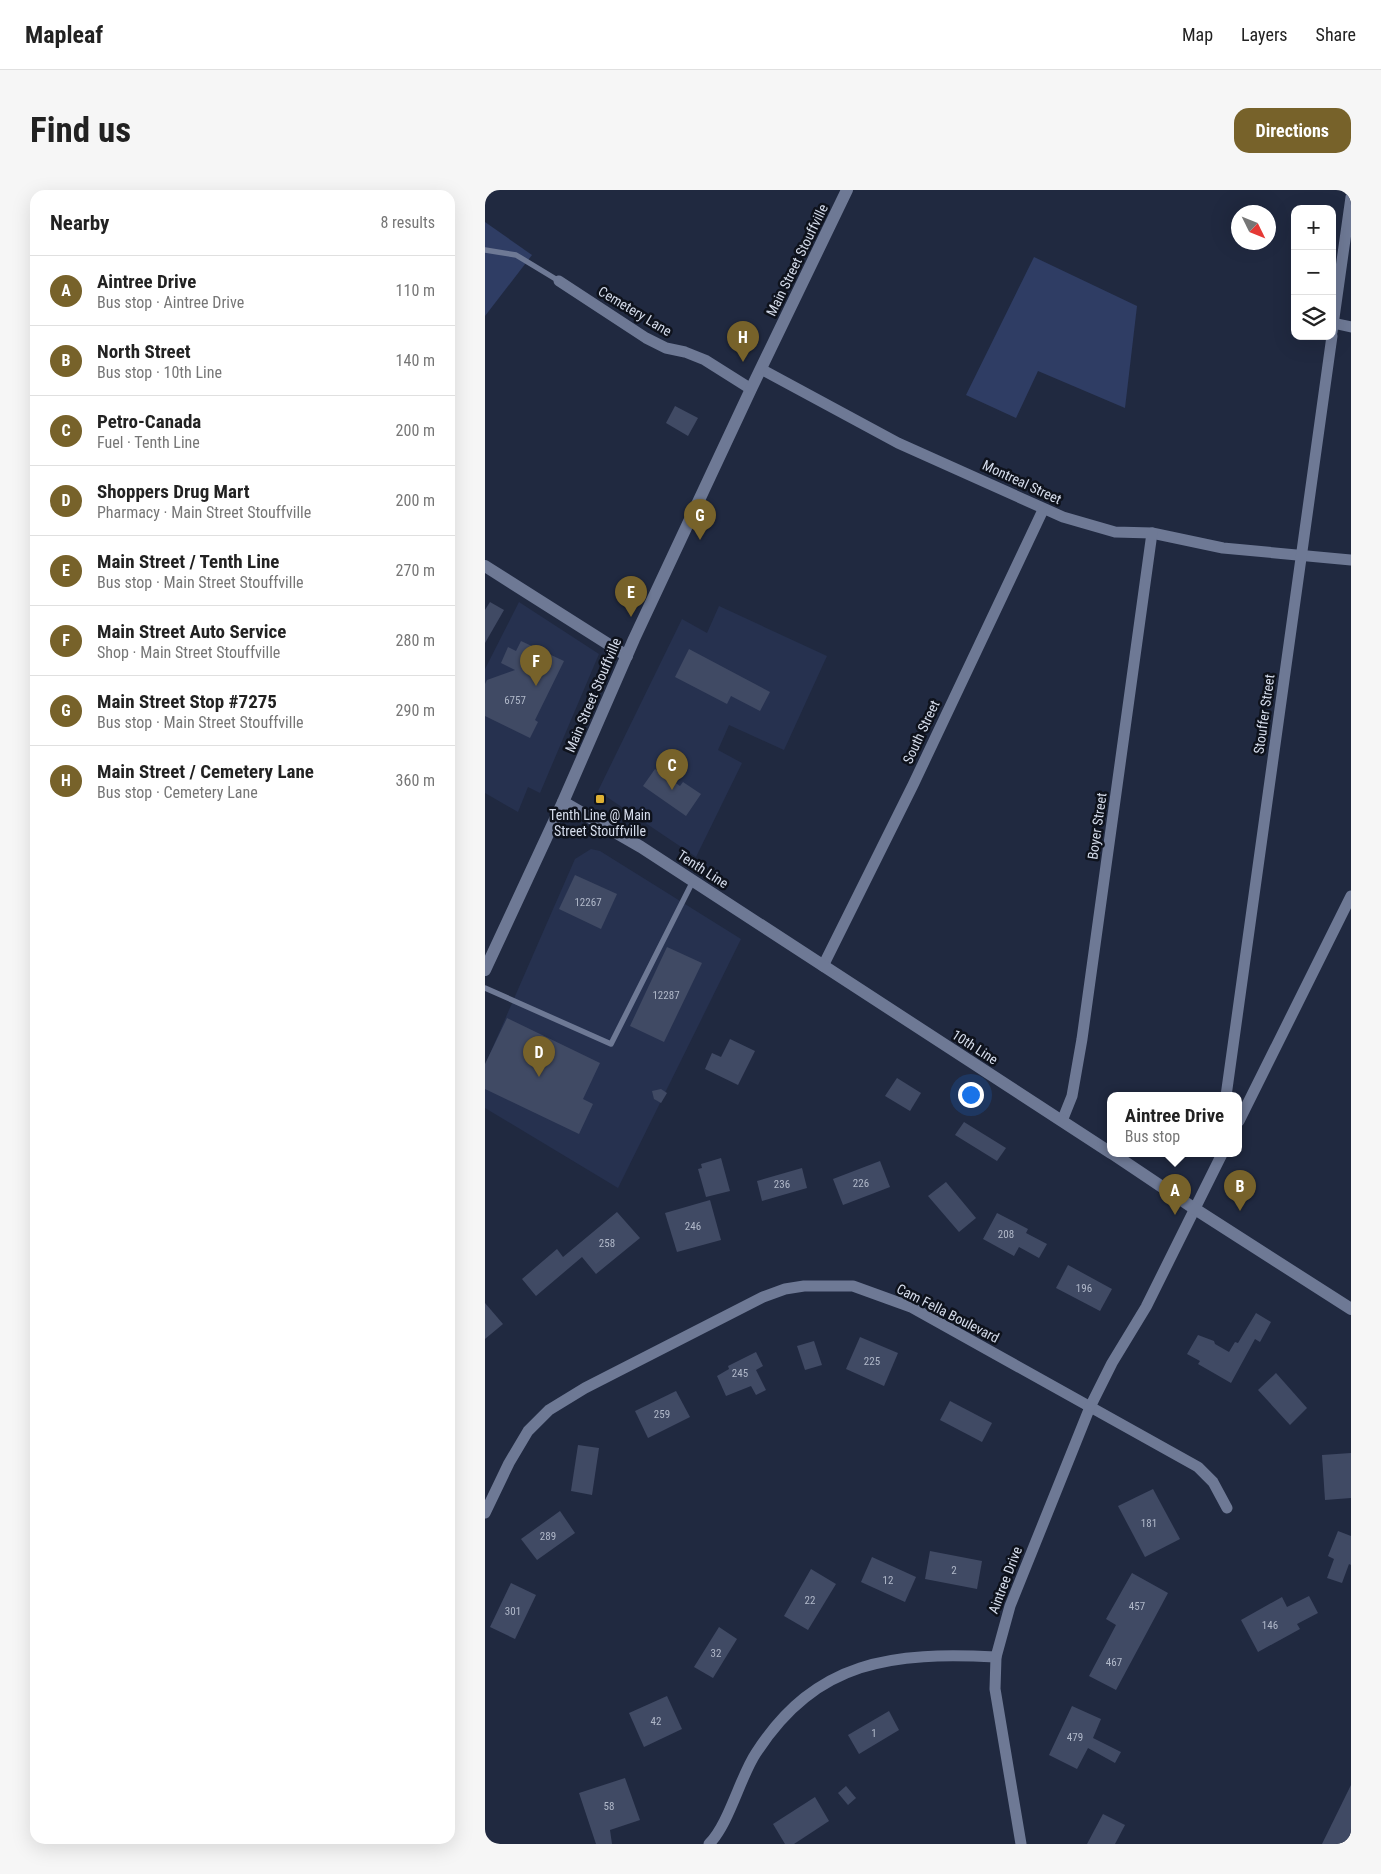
<!DOCTYPE html>
<meta charset="utf-8">
<style>
body{margin:0;font-family:"Roboto Condensed",sans-serif;background:#f6f6f6;color:#222}
.controls{position:absolute;right:15px;top:15px;display:grid;overflow:hidden;border-radius:10px;box-shadow:0 5px 20px #0002}
.controls button{width:45px;height:45px;display:grid;place-items:center;padding:0;border:0;border-bottom:1px solid #e0e0e0;background:#fff;color:#222;font:25px sans-serif}
.compass{position:absolute;left:746px;top:15px;width:45px;height:45px;border-radius:50%;background:#fff;box-shadow:0 5px 20px #0002;rotate:133deg}
.you{position:absolute;left:485px;top:904px;width:18px;height:18px;margin:-12px;border:4px solid #fff;border-radius:50%;background:#1a73e8;box-shadow:0 0 0 8px #1a73e833}
.badge{display:grid;place-items:center;width:32px;height:32px;border-radius:50%;background:#77622a;color:#fff;font-size:16px;font-weight:700}
.pin{position:absolute;translate:-50% -41px;filter:drop-shadow(0 1px 2px #0008)}
.pin::after{content:'';position:absolute;top:26px;width:18px;height:15px;background:inherit;clip-path:polygon(0 0,100% 0,50% 100%)}
.popup{position:absolute;left:622px;top:902px;width:135px;height:65px;box-sizing:border-box;display:grid;place-content:center;border-radius:10px;background:#fff;filter:drop-shadow(0 1px 4px #0005);font-size:16px;white-space:nowrap;color:#767676}
.popup b{font-size:19px;color:#222}
.popup::after{content:'';position:absolute;left:50%;top:100%;margin-left:-10px;border:10px solid transparent;border-top-color:#fff}
.list{margin:0;padding:0;list-style:none}
h2{display:flex;justify-content:space-between;align-items:center;height:65px;margin:0;padding:0 20px;font-size:21px}
h2 small{font-size:16px;font-weight:400;color:#767676}
.list li{display:grid;grid-template-columns:32px 1fr auto;gap:15px;align-items:center;box-sizing:border-box;height:70px;padding:0 20px;border-top:1px solid #e0e0e0}
.list b{display:block;font-size:19px;white-space:nowrap}
.list p{margin:0;font-size:16px;white-space:nowrap;color:#767676}
.list em{font-size:16px;font-style:normal;color:#767676}
.icon{flex:none;width:28px;height:28px;fill:none;stroke:currentColor;stroke-width:2;stroke-linecap:round;stroke-linejoin:round}
.map{position:relative;flex:none;width:866px;height:1654px;overflow:hidden;border-radius:15px}
header{display:flex;align-items:center;gap:30px;box-sizing:border-box;height:70px;padding:0 25px;background:#fff;border-bottom:1px solid #e0e0e0}
header strong{font-size:24px}
nav{display:flex;gap:28px;margin-inline-start:auto;font-size:18px}
.intro{display:flex;align-items:center;justify-content:space-between;box-sizing:border-box;height:120px;padding:0 30px}
h1{margin:0;font-size:35px}
.button{padding:12px 22px;border-radius:15px;background:#77622a;color:#fff;font-size:18px;font-weight:700}
main{display:flex;gap:30px;padding:0 30px}
aside{flex:1;background:#fff;border-radius:15px;box-shadow:0 5px 20px #0002}
.map>svg:first-child{display:block}
.built{fill:#26314f}
.green{fill:#2f3d64}
.building{fill:#404a64}
.lines{fill:none;stroke-linecap:round;stroke-linejoin:round}
.lane{stroke:#6e7995;stroke-width:5.5}
.street{stroke:#6e7995;stroke-width:11}
.secondary{stroke:#6e7995;stroke-width:12}
.poi-dot{fill:#dfb133;stroke:#0e121c;stroke-width:2}
.labels{text-anchor:middle;dominant-baseline:central;stroke-width:5;stroke-linejoin:round;paint-order:stroke}
.number-label{font-size:11px;fill:#b0b8c9}
.street-label{font-size:14px;fill:#d5dceb;stroke:#0e121c}
.poi-label{font-size:14px;fill:#d5dceb;stroke:#0e121c}
</style>
<header>
<strong>Mapleaf</strong>
<nav><a>Map</a><a>Layers</a><a>Share</a></nav>
</header>
<div class="intro"><h1>Find us</h1><a class="button">Directions</a></div>
<main>
<aside>
<h2>Nearby<small>8 results</small></h2>
<ul class="list">
<li><span class="badge">A</span><div><b>Aintree Drive</b><p>Bus stop · Aintree Drive</p></div><em>110 m</em></li>
<li><span class="badge">B</span><div><b>North Street</b><p>Bus stop · 10th Line</p></div><em>140 m</em></li>
<li><span class="badge">C</span><div><b>Petro-Canada</b><p>Fuel · Tenth Line</p></div><em>200 m</em></li>
<li><span class="badge">D</span><div><b>Shoppers Drug Mart</b><p>Pharmacy · Main Street Stouffville</p></div><em>200 m</em></li>
<li><span class="badge">E</span><div><b>Main Street / Tenth Line</b><p>Bus stop · Main Street Stouffville</p></div><em>270 m</em></li>
<li><span class="badge">F</span><div><b>Main Street Auto Service</b><p>Shop · Main Street Stouffville</p></div><em>280 m</em></li>
<li><span class="badge">G</span><div><b>Main Street Stop #7275</b><p>Bus stop · Main Street Stouffville</p></div><em>290 m</em></li>
<li><span class="badge">H</span><div><b>Main Street / Cemetery Lane</b><p>Bus stop · Cemetery Lane</p></div><em>360 m</em></li>
</ul>
</aside>
<div class="map">
<svg width="866" height="1654" viewBox="0 0 866 1654">
<rect width="100%" height="100%" fill="#202940"/>
<!-- built -->
<g class="built">
<polygon points="34,412 114,464 55,603 43,597 33,622 0,603 0,479"/>
<polygon points="234,416 342,466 299,560 244,535 233,560 257,573 211,667 113,601 197,429 222,443"/>
<polygon points="106,659 115,661 256,749 133,998 0,918 0,875 90,669"/>
</g>
<!-- green -->
<g class="green">
<polygon points="0,32 47,65 0,126"/>
<polygon points="549,67 652,116 640,218 553,181 531,228 481,205"/>
</g>
<!-- building -->
<g class="building">
<polygon points="190,216 213,228 203,246 181,233"/>
<polygon points="5,412 19,420 0,453 0,420"/>
<polygon points="36,451 79,471 50,530 53,532 45,548 0,526 0,494 2,490 30,480 16,473 23,457 31,461"/>
<polygon points="204,459 285,502 275,521 246,506 242,514 190,487"/>
<polygon points="170,579 195,596 198,592 216,604 201,626 158,596"/>
<polygon points="90,685 132,704 116,739 74,719"/>
<polygon points="182,757 217,773 179,852 145,836"/>
<polygon points="22,828 115,873 98,909 108,914 94,944 0,899 0,874"/>
<polygon points="245,849 270,861 253,895 220,879 227,863 236,867"/>
<polygon points="412,888 436,903 425,921 400,906"/>
<polygon points="176,899 182,903 176,913 169,909 167,901"/>
<polygon points="479,932 521,958 512,971 470,945"/>
<polygon points="236,968 245,1001 221,1007 213,979 217,978 216,974"/>
<polygon points="395,971 405,997 358,1015 348,989"/>
<polygon points="317,978 322,998 277,1011 272,991"/>
<polygon points="461,992 491,1028 474,1042 443,1006"/>
<polygon points="225,1010 236,1050 192,1062 180,1023"/>
<polygon points="132,1022 155,1048 111,1084 97,1067 51,1106 37,1089 72,1059 78,1067"/>
<polygon points="512,1023 543,1039 541,1043 562,1054 554,1068 534,1057 529,1066 498,1049"/>
<polygon points="583,1075 627,1099 615,1121 571,1098"/>
<polygon points="0,1113 18,1134 0,1149"/>
<polygon points="771,1123 786,1132 775,1152 770,1149 746,1193 713,1174 715,1171 702,1164 713,1145 729,1151 730,1154 744,1162 750,1152 753,1153"/>
<polygon points="375,1147 413,1163 399,1196 361,1179"/>
<polygon points="329,1151 337,1175 320,1180 312,1156"/>
<polygon points="271,1162 278,1176 271,1180 281,1200 271,1205 266,1196 241,1206 232,1186 244,1179 243,1176"/>
<polygon points="791,1183 822,1218 805,1235 773,1200"/>
<polygon points="191,1201 205,1227 163,1248 150,1221"/>
<polygon points="465,1211 507,1233 497,1252 455,1230"/>
<polygon points="93,1255 114,1258 107,1305 86,1301"/>
<polygon points="866,1263 866,1308 840,1310 837,1265"/>
<polygon points="668,1299 695,1349 660,1367 633,1316"/>
<polygon points="75,1321 90,1343 52,1370 36,1349"/>
<polygon points="853,1341 866,1346 866,1375 864,1374 857,1393 842,1388 849,1369 843,1366"/>
<polygon points="445,1361 497,1371 492,1399 440,1389"/>
<polygon points="387,1367 431,1387 420,1412 376,1392"/>
<polygon points="326,1379 351,1394 323,1440 299,1426"/>
<polygon points="647,1383 683,1403 631,1500 604,1486 631,1435 621,1429"/>
<polygon points="26,1393 51,1405 30,1449 5,1437"/>
<polygon points="824,1406 833,1423 812,1434 815,1439 773,1462 756,1430 797,1407 802,1417"/>
<polygon points="234,1437 252,1449 228,1488 209,1477"/>
<polygon points="182,1506 197,1539 159,1557 144,1523"/>
<polygon points="587,1516 616,1529 608,1548 636,1562 630,1573 603,1558 592,1579 564,1565"/>
<polygon points="404,1521 414,1540 374,1564 363,1545"/>
<polygon points="140,1588 155,1630 125,1640 127,1654 111,1654 94,1603"/>
<polygon points="866,1595 866,1654 837,1654"/>
<polygon points="361,1596 371,1608 363,1615 353,1603"/>
<polygon points="330,1607 344,1631 309,1654 300,1654 288,1634"/>
<polygon points="618,1624 640,1635 630,1654 602,1654"/>
</g>
<g class="lines">
<!-- lane -->
<g class="lane">
<polyline points="0,60 31,65 74,91"/>
<polyline points="0,798 126,854 208,691"/>
</g>
<!-- street -->
<g class="street">
<polyline points="74,91 161,148 181,158 200,162 220,170 266,199"/>
<polyline points="848,133 866,137"/>
<polyline points="847,142 866,7"/>
<polyline points="276,179 413,253 578,327 630,342 667,343 738,358 866,370"/>
<polyline points="338,776 428,595 558,320"/>
<polyline points="741,906 847,146"/>
<polyline points="577,931 587,906 597,849 667,343"/>
<polyline points="754,931 866,706"/>
<polyline points="0,1323 24,1273 43,1241 64,1220 100,1198 278,1107 300,1099 319,1096 368,1096 426,1117 713,1277 728,1292 742,1318"/>
<path d="M224 1654C244 1634 255 1587 271 1563 332 1469 408 1462 511 1467"/>
<polyline points="536,1654 510,1499 511,1467 525,1416 605,1217 627,1173 661,1117 737,964"/>
</g>
<!-- secondary -->
<g class="secondary">
<polyline points="0,376 142,466"/>
<polyline points="78,612 156,657 626,963"/>
<polyline points="0,780 78,612 149,449 266,199 362,0"/>
<polyline points="628,964 710,1019 866,1119"/>
</g>
</g>
<!-- markers -->
<rect class="poi-dot" x="110" y="604" width="10" height="10" rx="2.5"/>
<g class="labels">
<!-- number labels -->
<g class="number-label">
<text x="30" y="510">6757</text>
<text x="103" y="712">12267</text>
<text x="181" y="805">12287</text>
<text x="376" y="993">226</text>
<text x="297" y="994">236</text>
<text x="208" y="1036">246</text>
<text x="521" y="1044">208</text>
<text x="122" y="1053">258</text>
<text x="599" y="1098">196</text>
<text x="387" y="1171">225</text>
<text x="255" y="1183">245</text>
<text x="177" y="1224">259</text>
<text x="664" y="1333">181</text>
<text x="63" y="1346">289</text>
<text x="469" y="1380">2</text>
<text x="403" y="1390">12</text>
<text x="325" y="1410">22</text>
<text x="652" y="1416">457</text>
<text x="28" y="1421">301</text>
<text x="785" y="1435">146</text>
<text x="231" y="1463">32</text>
<text x="629" y="1472">467</text>
<text x="171" y="1531">42</text>
<text x="389" y="1543">1</text>
<text x="590" y="1547">479</text>
<text x="124" y="1616">58</text>
</g>
<!-- street labels -->
<g class="street-label">
<text transform="translate(312 70) rotate(-64)">Main Street Stouffville</text>
<text transform="translate(150 121) rotate(31)">Cemetery Lane</text>
<text transform="translate(537 292) rotate(25)">Montreal Street</text>
<text transform="translate(108 505) rotate(-67)">Main Street Stouffville</text>
<text transform="translate(779 524) rotate(-82)">Stouffer Street</text>
<text transform="translate(436 542) rotate(-65)">South Street</text>
<text transform="translate(612 636) rotate(-82)">Boyer Street</text>
<text transform="translate(218 679) rotate(33)">Tenth Line</text>
<text transform="translate(490 857) rotate(33)">10th Line</text>
<text transform="translate(463 1123) rotate(27)">Cam Fella Boulevard</text>
<text transform="translate(520 1390) rotate(-69)">Aintree Drive</text>
</g>
<!-- poi labels -->
<g class="poi-label">
<text x="115" y="625">Tenth Line @ Main<tspan x="115" dy="16">Street Stouffville</tspan></text>
</g>
</g>
</svg>
<div class="controls">
<button>+</button>
<button>−</button>
<button><svg class="icon" aria-label="layers" viewBox="0 0 24 24"><path d="M12 4l9 5-9 5-9-5zM3 14l9 5 9-5"/></svg></button>
</div>
<svg class="compass" viewBox="-18 -18 36 36"><path d="M0-13l5 13h-10z" fill="#e53935"/><path d="M0 13l5-13h-10z" fill="#767676"/></svg>
<div class="you"></div>
<div class="pin badge" style="left:690px;top:1025px">A</div>
<div class="popup"><b>Aintree Drive</b>Bus stop</div>
<div class="pin badge" style="left:755px;top:1021px">B</div>
<div class="pin badge" style="left:187px;top:600px">C</div>
<div class="pin badge" style="left:54px;top:887px">D</div>
<div class="pin badge" style="left:146px;top:427px">E</div>
<div class="pin badge" style="left:51px;top:496px">F</div>
<div class="pin badge" style="left:215px;top:350px">G</div>
<div class="pin badge" style="left:258px;top:172px">H</div>
</div>
</main>
